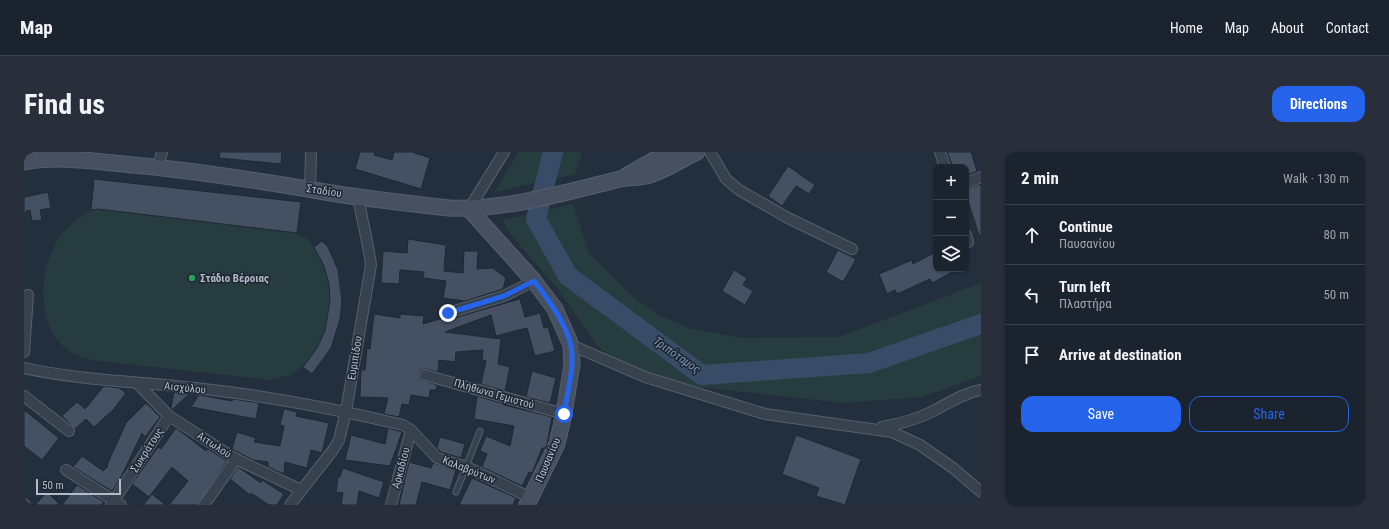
<!DOCTYPE html>
<meta charset="utf-8">
<style>
body{margin:0;font-family:"Roboto Condensed",sans-serif;background:#282f3a;color:#f1f3f6}
.controls{position:absolute;right:12px;top:12px;display:grid;overflow:hidden;border-radius:8px;box-shadow:0 1px 3px #0004}
.controls button{width:36px;height:36px;display:grid;place-items:center;padding:0;border:0;border-bottom:1px solid #39404a;background:#1b232e;color:#f1f3f6;font:20px sans-serif}
.scale{position:absolute;left:12px;bottom:10px;width:85px;box-sizing:border-box;padding-left:4px;border:2px solid #b4bcc9;border-top:0;font-size:11px;line-height:14px;white-space:nowrap;color:#b4bcc9;-webkit-text-stroke:3px #1d2633;paint-order:stroke}
.stop{position:absolute;width:12px;height:12px;margin:-9px;border:3px solid #2563eb;border-radius:50%;background:#fff}
.stop.end{background:#2563eb;border-color:#fff;box-shadow:0 1px 4px #0008}
.list{margin:0;padding:0;list-style:none}
h2{display:flex;justify-content:space-between;align-items:center;height:52px;margin:0;padding:0 16px;font-size:17px}
h2 small{font-size:13px;font-weight:400;color:#a0a4aa}
.list li{display:grid;grid-template-columns:26px 1fr auto;gap:12px;align-items:center;box-sizing:border-box;height:60px;padding:0 16px;border-top:1px solid #39404a}
.list b{display:block;font-size:15px;white-space:nowrap}
.list p{margin:0;font-size:13px;white-space:nowrap;color:#a0a4aa}
.list em{font-size:13px;font-style:normal;color:#a0a4aa}
.actions{display:flex;gap:8px;padding:12px 16px}
.actions a{flex:1;padding:9px 0;border:1px solid #2563eb;border-radius:12px;text-align:center;font-size:14px;color:#2563eb}
.actions .main{background:#2563eb;color:#fff}
.icon{flex:none;width:22px;height:22px;fill:none;stroke:currentColor;stroke-width:2;stroke-linecap:round;stroke-linejoin:round}
.map{position:relative;flex:none;width:957px;height:353px;overflow:hidden;border-radius:12px}
header{display:flex;align-items:center;gap:24px;box-sizing:border-box;height:56px;padding:0 20px;background:#1b232e;border-bottom:1px solid #39404a}
header strong{font-size:19px}
nav{display:flex;gap:22px;margin-inline-start:auto;font-size:14px}
.intro{display:flex;align-items:center;justify-content:space-between;box-sizing:border-box;height:96px;padding:0 24px}
h1{margin:0;font-size:28px}
.button{padding:10px 18px;border-radius:12px;background:#2563eb;color:#fff;font-size:14px;font-weight:700}
main{display:flex;gap:24px;padding:0 24px}
aside{flex:1;background:#1b232e;border-radius:12px;box-shadow:0 1px 3px #0004}
.map>svg:first-child{display:block}
.green{fill:#263c3f}
.lines{fill:none;stroke-linecap:round;stroke-linejoin:round}
.river{stroke:#394c67;stroke-width:20}
.building{fill:#455162;stroke:#1f2835}
.service-casing{stroke:#565f6c;stroke-width:7}
.minor-casing{stroke:#565f6c;stroke-width:12}
.secondary-casing{stroke:#565f6c;stroke-width:17}
.service{stroke:#38414e;stroke-width:5}
.minor{stroke:#38414e;stroke-width:10}
.secondary{stroke:#465061;stroke-width:15}
.route{stroke:#2563eb;stroke-width:5}
.leisure-dot{fill:#2e9e5b;stroke:#1d2633;stroke-width:1.5}
.labels{text-anchor:middle;dominant-baseline:central;stroke-width:3;stroke-linejoin:round;paint-order:stroke}
.street-label{font-size:11px;fill:#b4bcc9;stroke:#1d2633}
.poi-label{font-size:11px;font-weight:bold;fill:#b4bcc9;stroke:#1d2633;text-anchor:start}
.water-label{font-size:12px;font-style:italic;fill:#7c92b1;stroke:#1d2633}
</style>
<header>
<strong>Map</strong>
<nav><a>Home</a><a>Map</a><a>About</a><a>Contact</a></nav>
</header>
<div class="intro"><h1>Find us</h1><a class="button">Directions</a></div>
<main>
<div class="map">
<svg width="957" height="353" viewBox="0 0 957 353">
<rect width="100%" height="100%" fill="#242f3e"/>
<!-- green -->
<g class="green">
<polygon points="495,0 558,0 551,22 470,40"/>
<path d="M70 27 277 50 273 82 283 87 290 95 298 89C332 127 319 187 288 222L278 215 266 223 247 228 75 209C62 207 46 203 37 192 9 160 16 103 45 74 52 68 59 63 67 58Z"/>
<polygon points="549,52 565,101 605,142 635,163 664,176 719,186 815,185 957,131 957,224 898,245 820,251 657,233 616,223 574,195 533,136 487,83 478,68"/>
</g>
<g class="lines">
<!-- river -->
<polyline class="river" points="529,0 512,67 544,124 678,223 845,211 957,172"/>
</g>
<!-- building -->
<g class="building">
<polygon points="196,0 258,0 257,12 195,6"/>
<polygon points="336,0 351,0 350,3 368,8 370,0 388,0 406,6 397,37 331,17"/>
<polygon points="923,0 947,0 953,19 942,24 942,15 929,15"/>
<polygon points="764,14 791,33 785,42 772,34 758,54 744,44"/>
<polygon points="70,27 277,50 273,81 74,57 67,58"/>
<polygon points="957,32 957,83 955,83 942,43 942,37"/>
<polygon points="24,40 27,56 16,58 18,68 8,69 6,58 0,60 0,45"/>
<polygon points="384,87 422,93 420,119 439,121 440,99 454,99 453,117 469,116 482,126 479,137 441,149 419,146 422,129 399,126 400,120 376,118 375,132 357,131 359,99 383,101"/>
<polygon points="298,89 304,95 314,118 318,149 316,167 307,196 288,222 279,215 293,196 301,179 306,148 305,132 300,114 290,95"/>
<polygon points="814,98 832,107 819,130 802,120"/>
<polygon points="912,100 912,117 934,117 908,131 906,127 873,142 871,138 863,142 855,122 888,108 889,112"/>
<polygon points="710,118 723,126 719,133 729,139 721,153 698,139"/>
<polygon points="496,147 501,165 516,161 520,176 524,175 531,199 511,204 503,176 472,184 467,163 421,180 477,187 474,212 486,215 481,239 457,232 462,209 458,208 459,198 432,200 431,210 415,208 414,220 402,217 397,218 395,222 396,227 413,233 412,238 406,238 405,246 387,243 385,253 378,252 375,265 360,262 364,246 336,245 337,218 341,218 343,196 346,197 350,162 376,166 376,162 400,164 399,172 419,166 426,167"/>
<polygon points="508,219 532,226 526,251 502,245"/>
<polygon points="80,234 95,236 102,241 89,258 70,275 62,267 51,277 38,264 53,250 61,257"/>
<polygon points="150,240 165,242 148,258 147,256"/>
<polygon points="175,243 208,249 209,247 235,251 232,267 167,255"/>
<polygon points="453,244 480,252 480,253 528,265 523,292 521,296 518,296 508,321 505,320 498,334 458,315 463,302 456,299 462,284 486,294 490,274 450,267"/>
<polygon points="122,251 136,265 121,285 118,281 96,327 88,339 49,315 58,304 79,319 84,314 83,313 102,271"/>
<polygon points="260,257 273,260 272,264 305,271 298,301 287,298 283,316 261,310 260,322 244,315 244,310 229,308 208,297 213,280 232,286 230,290 256,294 260,274 256,273"/>
<polygon points="0,258 35,286 18,308 0,294"/>
<polygon points="152,276 182,299 184,297 203,309 174,353 145,353 164,329 148,315 125,345 108,332 134,295 137,297"/>
<polygon points="364,276 378,280 366,314 321,308 327,283 361,292"/>
<polygon points="772,283 837,307 821,353 792,344 795,336 758,322"/>
<polygon points="416,285 441,292 437,306 417,300 413,296"/>
<polygon points="385,310 407,316 409,311 432,318 426,338 398,330 392,353 375,353"/>
<polygon points="214,315 237,331 238,328 260,342 253,353 245,353 227,341 226,343 206,327"/>
<polygon points="319,316 360,330 355,346 335,339 333,353 317,353 319,341 312,340 314,325 316,325"/>
<polygon points="448,326 492,346 489,353 435,353"/>
<polygon points="53,333 80,350 77,353 38,353"/>
<polygon points="23,340 36,353 11,353"/>
<polygon points="128,342 142,353 119,353"/>
</g>
<g class="lines">
<!-- service casing -->
<g class="service-casing">
<polyline id="service" points="432,340 456,279"/>
</g>
<!-- minor casing -->
<g class="minor-casing">
<g id="minor">
<polyline points="686,0 702,27 715,38 764,66 828,97"/>
<polyline points="916,0 921,15"/>
<polyline points="134,15 138,0"/>
<polyline points="942,31 957,25"/>
<polyline points="286,37 287,0"/>
<polyline points="445,57 480,0"/>
<polyline points="942,83 944,90"/>
<polyline points="424,161 480,144 510,129"/>
<polyline points="547,193 621,225 741,262 868,280 896,293 929,316 957,340"/>
<polyline points="0,200 4,143"/>
<path d="M0 216C50 227 101 229 151 234 228 241 304 255 379 273L387 278 413 306 443 315 507 346"/>
<polyline points="401,223 540,262"/>
<polyline points="114,232 145,264 212,307 277,338"/>
<polyline points="0,244 45,279"/>
<path d="M858 275C876 272 894 267 911 258 927 250 940 241 957 238"/>
<polyline points="42,318 97,353"/>
<polyline points="0,352 1,353"/>
<polyline points="87,353 145,264"/>
<polyline points="180,353 212,307"/>
<path d="M266 353 309 298 315 288 322 259 347 113C344 90 338 68 334 44"/>
<polyline points="367,353 387,278"/>
</g>
</g>
<!-- secondary casing -->
<g class="secondary-casing">
<g id="secondary">
<path d="M0 10C35 3 74 10 109 13 174 19 237 29 301 40 342 47 384 51 425 56 483 58 540 41 596 27 606 25 617 26 626 23 642 18 658 7 673 0"/>
<polyline points="602,24 644,0"/>
<polyline points="445,57 510,129 531,157 547,193 548,212 540,262 533,292 503,353"/>
</g>
</g>
<!-- service -->
<use href="#service" class="service"/>
<!-- minor -->
<use href="#minor" class="minor"/>
<!-- secondary -->
<use href="#secondary" class="secondary"/>
</g>
<g class="lines">
<!-- route -->
<path class="route" d="M424 161 480 144 510 129C524 147 542 171 547 194 551 215 543 241 540 262"/>
</g>
<!-- markers -->
<circle class="leisure-dot" cx="168" cy="126" r="4"/>
<g class="labels">
<!-- street labels -->
<g class="street-label">
<text transform="translate(300 39) rotate(9)">Σταδίου</text>
<text transform="translate(331 206) rotate(-81)">Ευριπίδου</text>
<text transform="translate(161 236) rotate(6)">Αισχύλου</text>
<text transform="translate(470 242) rotate(16)">Πλήθωνα Γεμιστού</text>
<text transform="translate(190 293) rotate(33)">Αιτωλού</text>
<text transform="translate(123 298) rotate(-57)">Σωκράτους</text>
<text transform="translate(524 308) rotate(-67)">Παυσανίου</text>
<text transform="translate(377 316) rotate(-75)">Αρκαδίου</text>
<text transform="translate(445 318) rotate(22)">Καλαβρύτων</text>
</g>
<!-- poi labels -->
<g class="poi-label">
<text x="176" y="126">Στάδιο Βέροιας</text>
</g>
<!-- water labels -->
<g class="water-label">
<text transform="translate(653 203) rotate(35)">Τριπόταμος</text>
</g>
</g>
</svg>
<div class="controls">
<button>+</button>
<button>−</button>
<button><svg class="icon" aria-label="layers" viewBox="0 0 24 24"><path d="M12 4l9 5-9 5-9-5zM3 14l9 5 9-5"/></svg></button>
</div>
<div class="scale">50 m</div>
<div class="stop" style="left:540px;top:262px"></div>
<div class="stop end" style="left:424px;top:161px"></div>
</div>
<aside>
<h2>2 min<small>Walk · 130 m</small></h2>
<ul class="list">
<li><svg class="icon" aria-label="ahead" viewBox="0 0 24 24"><path d="M12 20V5M6 11l6-6 6 6"/></svg><div><b>Continue</b><p>Παυσανίου</p></div><em>80 m</em></li>
<li><svg class="icon" aria-label="left" viewBox="0 0 24 24"><path d="M17 20v-9H6M10 6l-5 5 5 5"/></svg><div><b>Turn left</b><p>Πλαστήρα</p></div><em>50 m</em></li>
<li><svg class="icon" aria-label="arrive" viewBox="0 0 24 24"><path d="M6 21V4h12l-3 4 3 4H6"/></svg><div><b>Arrive at destination</b></div></li>
</ul>
<div class="actions"><a class="main">Save</a><a>Share</a></div>
</aside>
</main>
